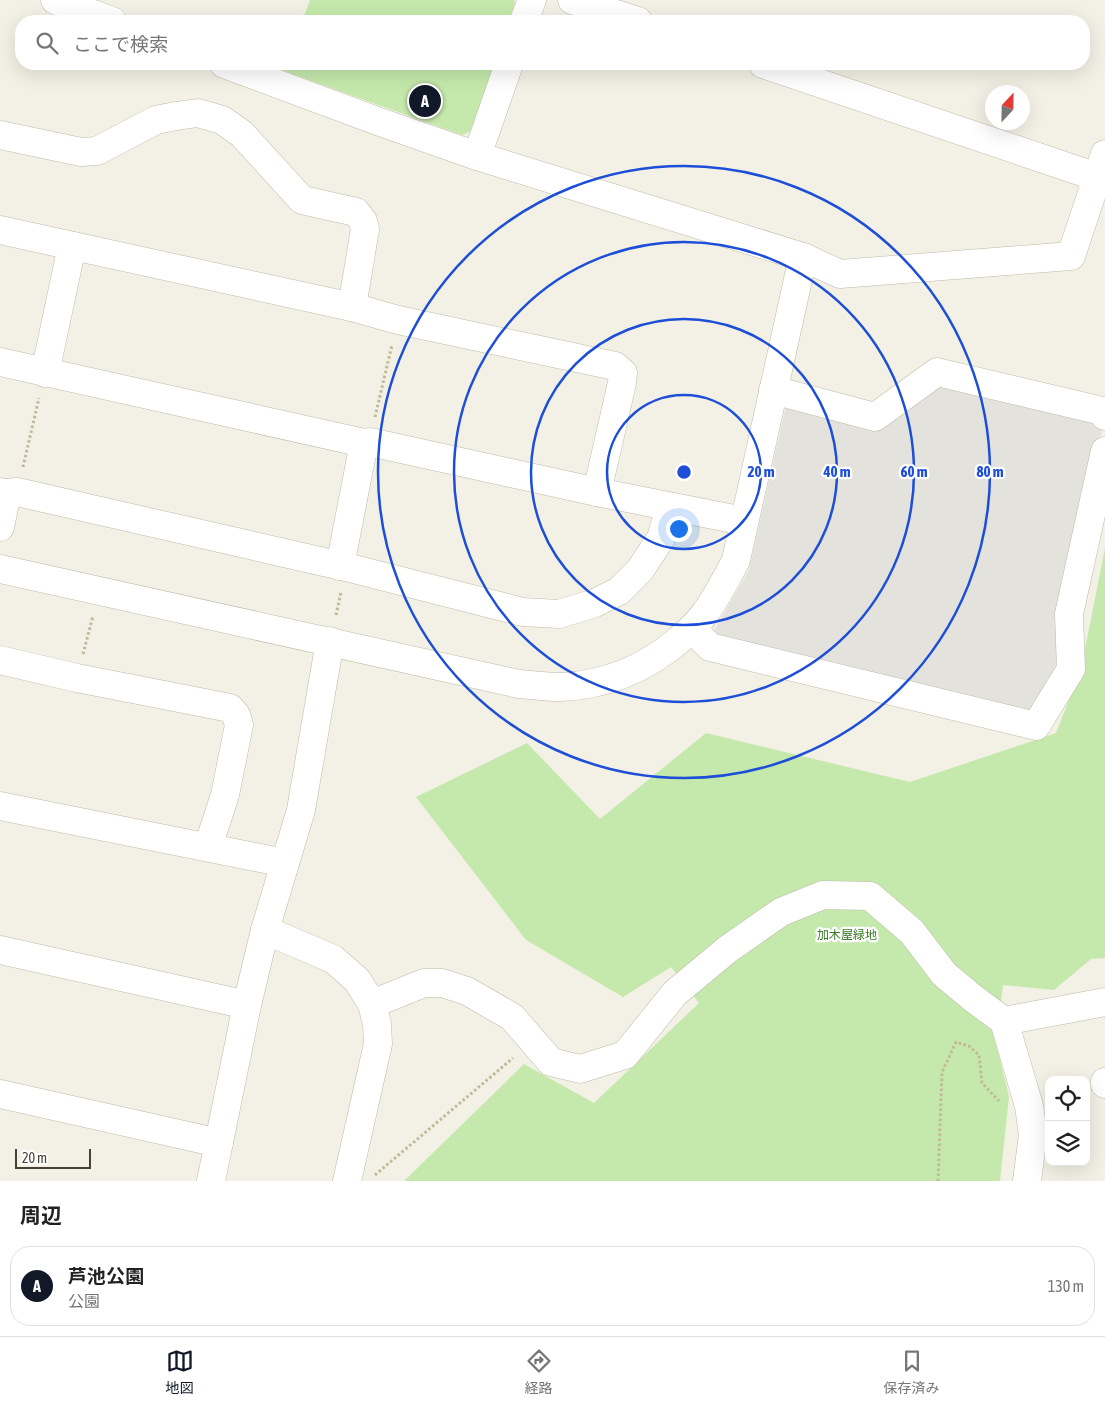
<!DOCTYPE html>
<html lang="ja">
<meta charset="utf-8">
<style>
body{margin:0;font-family:"Asap Condensed","Noto Sans JP",sans-serif;background:#f2f2f2;color:#222}
.controls{position:absolute;right:15px;bottom:15px;display:grid;overflow:hidden;border-radius:10px;box-shadow:0 5px 20px #0002}
.controls button{width:45px;height:45px;display:grid;place-items:center;padding:0;border:0;border-bottom:1px solid #e0e0e0;background:#fff;color:#222;font:25px sans-serif}
.compass{position:absolute;left:985px;top:85px;width:45px;height:45px;border-radius:50%;background:#fff;box-shadow:0 5px 20px #0002;rotate:22deg}
.scale{position:absolute;left:15px;bottom:12px;width:76px;box-sizing:border-box;padding-left:5px;border:2px solid #464134;border-top:0;font-size:14px;line-height:18px;white-space:nowrap;color:#464134;-webkit-text-stroke:4px #fff;paint-order:stroke}
.you{position:absolute;left:678px;top:528px;width:18px;height:18px;margin:-12px;border:4px solid #fff;border-radius:50%;background:#1a73e8;box-shadow:0 0 0 8px #1a73e833}
.badge{display:grid;place-items:center;width:32px;height:32px;border-radius:50%;background:#111827;color:#fff;font-size:16px;font-weight:700}
.pin{position:absolute;translate:-50% -50%;border:2px solid #fff;box-shadow:0 1px 5px #0006}
.list{margin:0;padding:0;list-style:none}
h2{display:flex;justify-content:space-between;align-items:center;height:65px;margin:0;padding:0 20px;font-size:21px}
h2 small{font-size:16px;font-weight:400;color:#767676}
.list li{display:grid;grid-template-columns:32px 1fr auto;gap:15px;align-items:center;box-sizing:border-box;height:80px;margin:0 10px 10px;padding:0 10px;border:1px solid #e0e0e0;border-radius:20px}
.list b{display:block;font-size:19px;white-space:nowrap}
.list p{margin:0;font-size:16px;white-space:nowrap;color:#767676}
.list em{font-size:16px;font-style:normal;color:#767676}
.icon{flex:none;width:28px;height:28px;fill:none;stroke:currentColor;stroke-width:2;stroke-linecap:round;stroke-linejoin:round}
.map{position:relative;flex:none;width:1105px;height:1181px;overflow:hidden}
.search{position:absolute;background:#fff;box-shadow:0 5px 20px #0002;left:15px;right:15px;top:15px;height:55px;display:flex;align-items:center;gap:12px;box-sizing:border-box;padding:0 18px;border-radius:20px;color:#767676;font-size:19px}
.sheet{height:155px;background:#fff}
nav{display:flex;justify-content:space-around;align-items:center;box-sizing:border-box;height:70px;border-top:1px solid #e0e0e0;background:#fff;font-size:14px;color:#767676}
nav a{display:grid;justify-items:center;gap:2px}
nav .on{color:#111827}
.map>svg:first-child{display:block}
.green{fill:#c5e9ac}
.parking{fill:#e4e2dd}
.lines{fill:none;stroke-linecap:round;stroke-linejoin:round}
.minor-casing{stroke:#bfbaa7;stroke-width:29}
.tertiary-casing{stroke:#bfbaa7;stroke-width:29}
.path{stroke:#c1b898;stroke-width:3;stroke-dasharray:2.5 2.5;stroke-linecap:butt}
.minor{stroke:#fff;stroke-width:28}
.tertiary{stroke:#fff;stroke-width:28}
.ring{fill:none;stroke:#1d4ed8;stroke-width:2.5}
.labels{text-anchor:middle;dominant-baseline:central;stroke-width:4.5;stroke-linejoin:round;paint-order:stroke}
.park-label{font-size:12px;fill:#3a7925;stroke:#fff}
.centre{fill:#1d4ed8;stroke:#fff;stroke-width:2.5}
.ring-label{font-size:15px;text-anchor:middle;font-weight:bold;fill:#1d4ed8;stroke:#fff;stroke-width:4.5;stroke-linejoin:round;paint-order:stroke}
</style>
<div class="map">
<svg width="1105" height="1181" viewBox="0 0 1105 1181">
<rect width="100%" height="100%" fill="#f3f1e5"/>
<!-- green -->
<g class="green">
<polygon points="310,0 514,0 515,3 509,21 302,21"/>
<polygon points="287,64 496,64 474,130 462,135 284,71"/>
<polygon points="1105,548 1105,958 1091,959 1054,990 1003,985 996,1043 1009,1097 1000,1181 404,1181 524,1064 594,1103 699,1003 671,967 623,997 526,940 416,797 527,743 600,819 706,733 910,782 1056,733 1081,669"/>
</g>
<!-- parking -->
<polygon class="parking" points="938,381 1103,424 1053,678 1027,715 712,634 749,570 786,406 876,425"/>
<g class="lines">
<!-- minor casing -->
<g class="minor-casing">
<g id="minor">
<polyline points="55,0 112,21"/>
<polyline points="572,0 638,21"/>
<polyline points="524,21 532,0"/>
<polyline points="224,64 380,122 477,156 803,257 840,274 1071,256 1105,154"/>
<polyline points="763,64 1097,177"/>
<polyline points="0,135 81,152 97,151 156,120 176,116 198,113 222,120 242,134 302,200 356,212 363,221 365,229 352,307"/>
<polyline points="477,156 509,64"/>
<polyline points="0,230 352,307 398,320 615,366 623,373 622,383 597,492"/>
<polyline points="0,362 364,443 370,442 597,492 744,521"/>
<polyline points="45,373 72,246"/>
<polyline points="773,390 875,417 937,372 1102,411 1105,416"/>
<polyline points="0,492 7,493 17,492 346,567 523,612 559,614 595,603 619,591 640,570 661,538 670,507"/>
<polyline points="0,527 7,493"/>
<polyline points="340,566 364,443"/>
<polyline points="692,629 710,647 1036,726 1071,669 1069,614 1105,451"/>
<polyline points="0,660 77,678 230,708 236,715 239,725 225,795 208,847"/>
<polyline points="0,806 285,863"/>
<polyline points="265,930 333,959 357,980 372,1004 377,1024 378,1044 347,1181"/>
<polyline points="0,950 247,1005"/>
<polyline points="372,1004 424,983 442,983 467,991 512,1017 551,1062 580,1069 625,1055 675,993 728,949 781,912 823,895 870,896 912,932 944,974 974,999 1004,1021 1105,1002"/>
<polyline points="1004,1021 1029,1106 1033,1135 1027,1181"/>
<polyline points="1105,1082 1105,1084"/>
<polyline points="0,1094 219,1143"/>
<polyline points="211,1181 247,1005 265,930 301,810 330,641"/>
</g>
</g>
<!-- tertiary casing -->
<g class="tertiary-casing">
<path id="tertiary" d="M0 569 519 684C533 685 547 687 561 687 605 685 645 669 679 640 687 633 696 625 703 616 716 599 726 579 736 560L803 257"/>
</g>
<!-- path -->
<g class="path">
<polyline points="375,417 392,345"/>
<polyline points="23,467 39,398"/>
<polyline points="336,615 341,592"/>
<polyline points="83,654 93,616"/>
<polyline points="375,1175 513,1058"/>
<polyline points="938,1181 942,1072 956,1042 969,1046 979,1055 982,1083 999,1101"/>
</g>
<!-- minor -->
<use href="#minor" class="minor"/>
<!-- tertiary -->
<use href="#tertiary" class="tertiary"/>
</g>
<!-- distance rings -->
<g class="ring">
<circle cx="684" cy="472" r="77"/>
<circle cx="684" cy="472" r="153"/>
<circle cx="684" cy="472" r="230"/>
<circle cx="684" cy="472" r="306"/>
</g>
<g class="labels">
<!-- park labels -->
<g class="park-label">
<text x="847" y="935">加木屋緑地</text>
</g>
</g>
<circle cx="684" cy="472" r="8" class="centre"/>
<g class="ring-label">
<text x="761" y="477">20 m</text>
<text x="837" y="477">40 m</text>
<text x="914" y="477">60 m</text>
<text x="990" y="477">80 m</text>
</g>
</svg>
<div class="controls">
<button><svg class="icon" aria-label="locate" viewBox="0 0 24 24"><circle cx="12" cy="12" r="6"/><path d="M12 2v4M12 18v4M2 12h4M18 12h4"/></svg></button>
<button><svg class="icon" aria-label="layers" viewBox="0 0 24 24"><path d="M12 4l9 5-9 5-9-5zM3 14l9 5 9-5"/></svg></button>
</div>
<svg class="compass" viewBox="-18 -18 36 36"><path d="M0-13l5 13h-10z" fill="#e53935"/><path d="M0 13l5-13h-10z" fill="#767676"/></svg>
<div class="scale">20 m</div>
<div class="you"></div>
<div class="pin badge" style="left:425px;top:101px">A</div>
<div class="search"><svg class="icon" aria-label="search" viewBox="0 0 24 24"><circle cx="10" cy="10" r="6"/><path d="M15 15l6 6"/></svg>ここで検索</div>
</div>
<section class="sheet">
<h2>周辺<small></small></h2>
<ul class="list">
<li><span class="badge">A</span><div><b>芦池公園</b><p>公園</p></div><em>130 m</em></li>
</ul>
</section>
<nav>
<a class="on"><svg class="icon" aria-label="map" viewBox="0 0 24 24"><path d="M3 6l6-2 6 2 6-2v14l-6 2-6-2-6 2zM9 4v14M15 6v14"/></svg>地図</a>
<a><svg class="icon" aria-label="directions" viewBox="0 0 24 24"><path d="M12 3l9 9-9 9-9-9zM9 14v-3h6M13 9l2 2-2 2"/></svg>経路</a>
<a><svg class="icon" aria-label="saved" viewBox="0 0 24 24"><path d="M7 4h10v16l-5-4-5 4z"/></svg>保存済み</a>
</nav>
